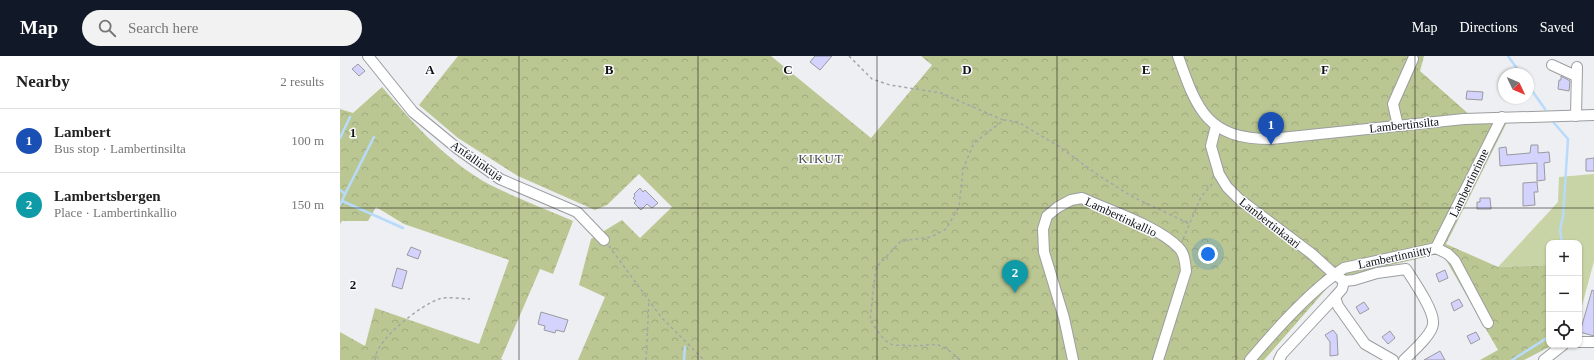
<!DOCTYPE html>
<meta charset="utf-8">
<style>
body{margin:0;font-family:"Times New Roman",serif;background:#f2f2f2;color:#222}
.controls{position:absolute;right:12px;bottom:12px;display:grid;overflow:hidden;border-radius:8px;box-shadow:0 1px 3px #0004}
.controls button{width:36px;height:36px;display:grid;place-items:center;padding:0;border:0;border-bottom:1px solid #e0e0e0;background:#fff;color:#222;font:20px sans-serif}
.compass{position:absolute;left:1158px;top:12px;width:36px;height:36px;border-radius:50%;background:#fff;box-shadow:0 1px 3px #0004;rotate:134deg}
.you{position:absolute;left:868px;top:198px;width:14px;height:14px;margin:-10px;border:3px solid #fff;border-radius:50%;background:#1a73e8;box-shadow:0 0 0 6px #1a73e833}
.badge{display:grid;place-items:center;width:26px;height:26px;border-radius:50%;background:#111827;color:#fff;font-size:13px;font-weight:700}
.pin{position:absolute;translate:-50% -33px;filter:drop-shadow(0 1px 2px #0008)}
.pin::after{content:'';position:absolute;top:21px;width:14px;height:12px;background:inherit;clip-path:polygon(0 0,100% 0,50% 100%)}
.list{margin:0;padding:0;list-style:none}
h2{display:flex;justify-content:space-between;align-items:center;height:52px;margin:0;padding:0 16px;font-size:17px}
h2 small{font-size:13px;font-weight:400;color:#767676}
.list li{display:grid;grid-template-columns:26px 1fr auto;gap:12px;align-items:center;box-sizing:border-box;height:64px;padding:0 16px;border-top:1px solid #e0e0e0}
.list b{display:block;font-size:15px;white-space:nowrap}
.list p{margin:0;font-size:13px;white-space:nowrap;color:#767676}
.list em{font-size:13px;font-style:normal;color:#767676}
.icon{flex:none;width:22px;height:22px;fill:none;stroke:currentColor;stroke-width:2;stroke-linecap:round;stroke-linejoin:round}
.map{position:relative;flex:none;width:1254px;height:304px;overflow:hidden}
header{display:flex;align-items:center;gap:24px;box-sizing:border-box;height:56px;padding:0 20px;background:#111827;color:#fff}
header strong{font-size:19px}
nav{display:flex;gap:22px;margin-inline-start:auto;font-size:14px}
.search{width:280px;height:36px;background:#f2f2f2;display:flex;align-items:center;gap:10px;box-sizing:border-box;padding:0 14px;border-radius:22px;color:#767676;font-size:15px}
main{display:flex}
aside{flex:1;background:#fff}
.map>svg:first-child{display:block}
.grass{fill:#c8d3a6}
.forest{fill:url(#forest-crowns)}
.lines{fill:none;stroke-linecap:round;stroke-linejoin:round}
.stream{stroke:#b8dbfc;stroke-width:2.5}
.building{fill:#d3d3fe;stroke:#9a9a9d}
.minor-casing{stroke:#9b9da0;stroke-width:12}
.path{stroke:#a5a6a9;stroke-width:1.5;stroke-dasharray:3 3;stroke-linecap:butt}
.minor{stroke:#fff;stroke-width:10}
.grid{fill:none;stroke:#101011;stroke-width:1;stroke-opacity:0.55}
.labels{text-anchor:middle;dominant-baseline:central;stroke-width:3;stroke-linejoin:round;paint-order:stroke}
.street-label{font-size:12px;fill:#101011;stroke:#fbfcff}
.neighbourhood-label{font-size:13px;letter-spacing:1px;fill:#494b4d;stroke:#fbfcff}
.grid-label{font-size:13px;text-anchor:middle;font-weight:bold;fill:#101011;stroke:#fbfcff;stroke-width:3;stroke-linejoin:round;paint-order:stroke}
</style>
<header>
<strong>Map</strong>
<div class="search"><svg class="icon" aria-label="search" viewBox="0 0 24 24"><circle cx="10" cy="10" r="6"/><path d="M15 15l6 6"/></svg>Search here</div>
<nav><a>Map</a><a>Directions</a><a>Saved</a></nav>
</header>
<main>
<aside>
<h2>Nearby<small>2 results</small></h2>
<ul class="list">
<li><span class="badge" style="background:#1a4fb4">1</span><div><b>Lambert</b><p>Bus stop · Lambertinsilta</p></div><em>100 m</em></li>
<li><span class="badge" style="background:#0f9aa8">2</span><div><b>Lambertsbergen</b><p>Place · Lambertinkallio</p></div><em>150 m</em></li>
</ul>
</aside>
<div class="map">
<svg width="1254" height="304" viewBox="0 0 1254 304">
<defs>
<pattern id="forest-crowns" width="20" height="18" patternUnits="userSpaceOnUse"><rect width="20" height="18" fill="#bac792"/><path d="M2 6a3 3 0 1 1 6 0M12 15a3 3 0 1 1 6 0" fill="none" stroke="#9faa7d"/></pattern>
</defs>
<rect width="100%" height="100%" fill="#edeff2"/>
<!-- grass -->
<polygon class="grass" points="1254,118 1254,205 1239,261 1239,187 1209,187 1209,209 1158,211 1218,146 1219,121"/>
<!-- forest -->
<g class="forest">
<polygon points="118,0 431,0 531,82 592,9 581,0 1084,0 1080,15 1131,60 1168,64 1106,188 1158,211 1209,209 1209,289 1213,289 1184,304 1140,304 1158,294 1102,197 996,222 924,304 238,304 265,241 239,229 251,183 282,164 300,182 332,151 299,118 267,149 255,154 178,120 118,82 79,49"/>
<path d="M42 31C72 66 103 101 143 125 170 140 204 152 233 165L213 218 200 213 161 303 163 304H0V276L25 290 35 252 139 288 169 204 64 168 36 151 28 165H2L0 168V53L13 57Z"/>
</g>
<g class="lines">
<!-- stream -->
<g class="stream">
<polyline points="1168,0 1181,18"/>
<polyline points="1188,29 1205,53"/>
<polyline points="1214,67 1228,83 1223,161 1220,173 1222,187"/>
<polyline points="0,82 10,61"/>
<polyline points="0,134 5,138 0,149"/>
<polyline points="5,138 34,81"/>
<polyline points="2,145 63,172"/>
<polyline points="344,304 345,291"/>
<polyline points="1172,304 1207,282 1209,272"/>
</g>
</g>
<!-- building -->
<g class="building">
<polygon points="475,0 492,0 480,14 470,6"/>
<polygon points="18,8 25,15 19,20 12,13"/>
<polygon points="1221,20 1230,25 1229,35 1218,33 1219,24 1221,24"/>
<polygon points="1127,35 1143,36 1142,44 1126,43"/>
<polygon points="1191,89 1198,89 1198,97 1209,96 1210,106 1204,107 1205,124 1197,125 1197,107 1160,110 1159,92 1166,91 1167,99 1190,97"/>
<polygon points="1254,102 1254,115 1246,115 1246,103"/>
<polygon points="1197,126 1198,136 1194,136 1195,149 1183,150 1183,127"/>
<polygon points="300,132 303,136 305,134 318,147 312,152 307,148 301,154 294,147 296,145 293,142 295,140 294,138"/>
<polygon points="1140,142 1150,142 1151,153 1137,153 1137,146 1140,146"/>
<polygon points="71,191 81,195 78,203 67,199"/>
<polygon points="57,212 67,215 62,233 52,230"/>
<polygon points="1105,214 1108,222 1099,226 1096,218"/>
<polygon points="1252,234 1254,235 1254,280 1240,276"/>
<polygon points="1119,243 1123,250 1114,255 1111,247"/>
<polygon points="1024,246 1029,253 1020,258 1016,251"/>
<polygon points="201,256 228,264 224,276 216,274 215,277 204,274 205,270 198,268"/>
<polygon points="993,274 997,279 998,299 990,300 990,286 985,279"/>
<polygon points="1050,275 1055,282 1048,288 1042,281"/>
<polygon points="1136,276 1140,283 1131,288 1127,280"/>
<polygon points="1100,295 1105,304 1084,304"/>
</g>
<g class="lines">
<!-- minor casing -->
<g class="minor-casing">
<g id="minor">
<polyline points="28,0 73,56 118,93 160,123 237,156 264,184"/>
<path d="M838 0C857 54 867 83 931 83L1124 63 1254 59"/>
<polyline points="1212,9 1236,20"/>
<polyline points="1236,60 1237,11"/>
<polyline points="876,70 871,90 879,118 887,131 899,143 972,198 994,218"/>
<polyline points="1058,70 1053,48 1073,3"/>
<polyline points="1096,192 1162,61"/>
<path d="M997 217V220L1004 225 1014 224 1037 217 1066 213C1073 224 1095 255 1093 268 1092 279 1072 296 1064 304"/>
<polyline points="1004,225 1002,233 995,241 998,250 1025,288 1053,304"/>
<polyline points="1239,286 1254,286"/>
<path d="M733 304 724 262 704 196 703 173 707 160 718 151 731 144 742 142C770 155 818 170 839 192 845 198 845 207 846 215L818 304"/>
<path d="M910 304C936 273 970 235 1004 212L1096 192 1108 198 1115 205 1148 267"/>
<polyline points="939,304 942,298 995,241"/>
<polyline points="1204,304 1223,289"/>
</g>
</g>
<!-- path -->
<g class="path">
<polyline points="509,0 532,23 550,29 601,37 663,64"/>
<polyline points="843,183 861,141 873,127"/>
<polyline points="269,190 321,261 364,304"/>
<path d="M35 304C35 284 81 249 99 243 107 240 121 243 130 243"/>
<polyline points="306,304 309,244"/>
<path d="M620 304C594 279 594 293 563 289 559 289 554 290 551 288 542 284 535 271 530 264L536 212 561 185 591 181 606 173 619 151 623 113 634 87 664 64 678 66 720 91 755 117 791 140 850 168"/>
</g>
<!-- minor -->
<use href="#minor" class="minor"/>
</g>
<!-- grid -->
<path class="grid" d="M179 0V304M358 0V304M537 0V304M717 0V304M896 0V304M1075 0V304M0 152H1254"/>
<g class="labels">
<!-- street labels -->
<g class="street-label">
<text transform="translate(1064 69) rotate(-6)">Lambertinsilta</text>
<text transform="translate(137 105) rotate(35)">Anfallinkuja</text>
<text transform="translate(1129 127) rotate(-64)">Lambertinrinne</text>
<text transform="translate(781 161) rotate(25)">Lambertinkallio</text>
<text transform="translate(930 167) rotate(38)">Lambertinkaari</text>
<text transform="translate(1055 201) rotate(-12)">Lambertinniitty</text>
</g>
<!-- neighbourhood labels -->
<g class="neighbourhood-label">
<text x="481" y="102">KIKUT</text>
</g>
</g>
<g class="grid-label">
<text x="90" y="18">A</text>
<text x="269" y="18">B</text>
<text x="448" y="18">C</text>
<text x="627" y="18">D</text>
<text x="806" y="18">E</text>
<text x="985" y="18">F</text>
<text x="13" y="81">1</text>
<text x="13" y="233">2</text>
</g>
</svg>
<div class="controls">
<button>+</button>
<button>−</button>
<button><svg class="icon" aria-label="locate" viewBox="0 0 24 24"><circle cx="12" cy="12" r="6"/><path d="M12 2v4M12 18v4M2 12h4M18 12h4"/></svg></button>
</div>
<svg class="compass" viewBox="-18 -18 36 36"><path d="M0-13l5 13h-10z" fill="#e53935"/><path d="M0 13l5-13h-10z" fill="#767676"/></svg>
<div class="you"></div>
<div class="pin badge" style="left:931px;top:89px;background:#1a4fb4">1</div>
<div class="pin badge" style="left:675px;top:237px;background:#0f9aa8">2</div>
</div>
</main>
